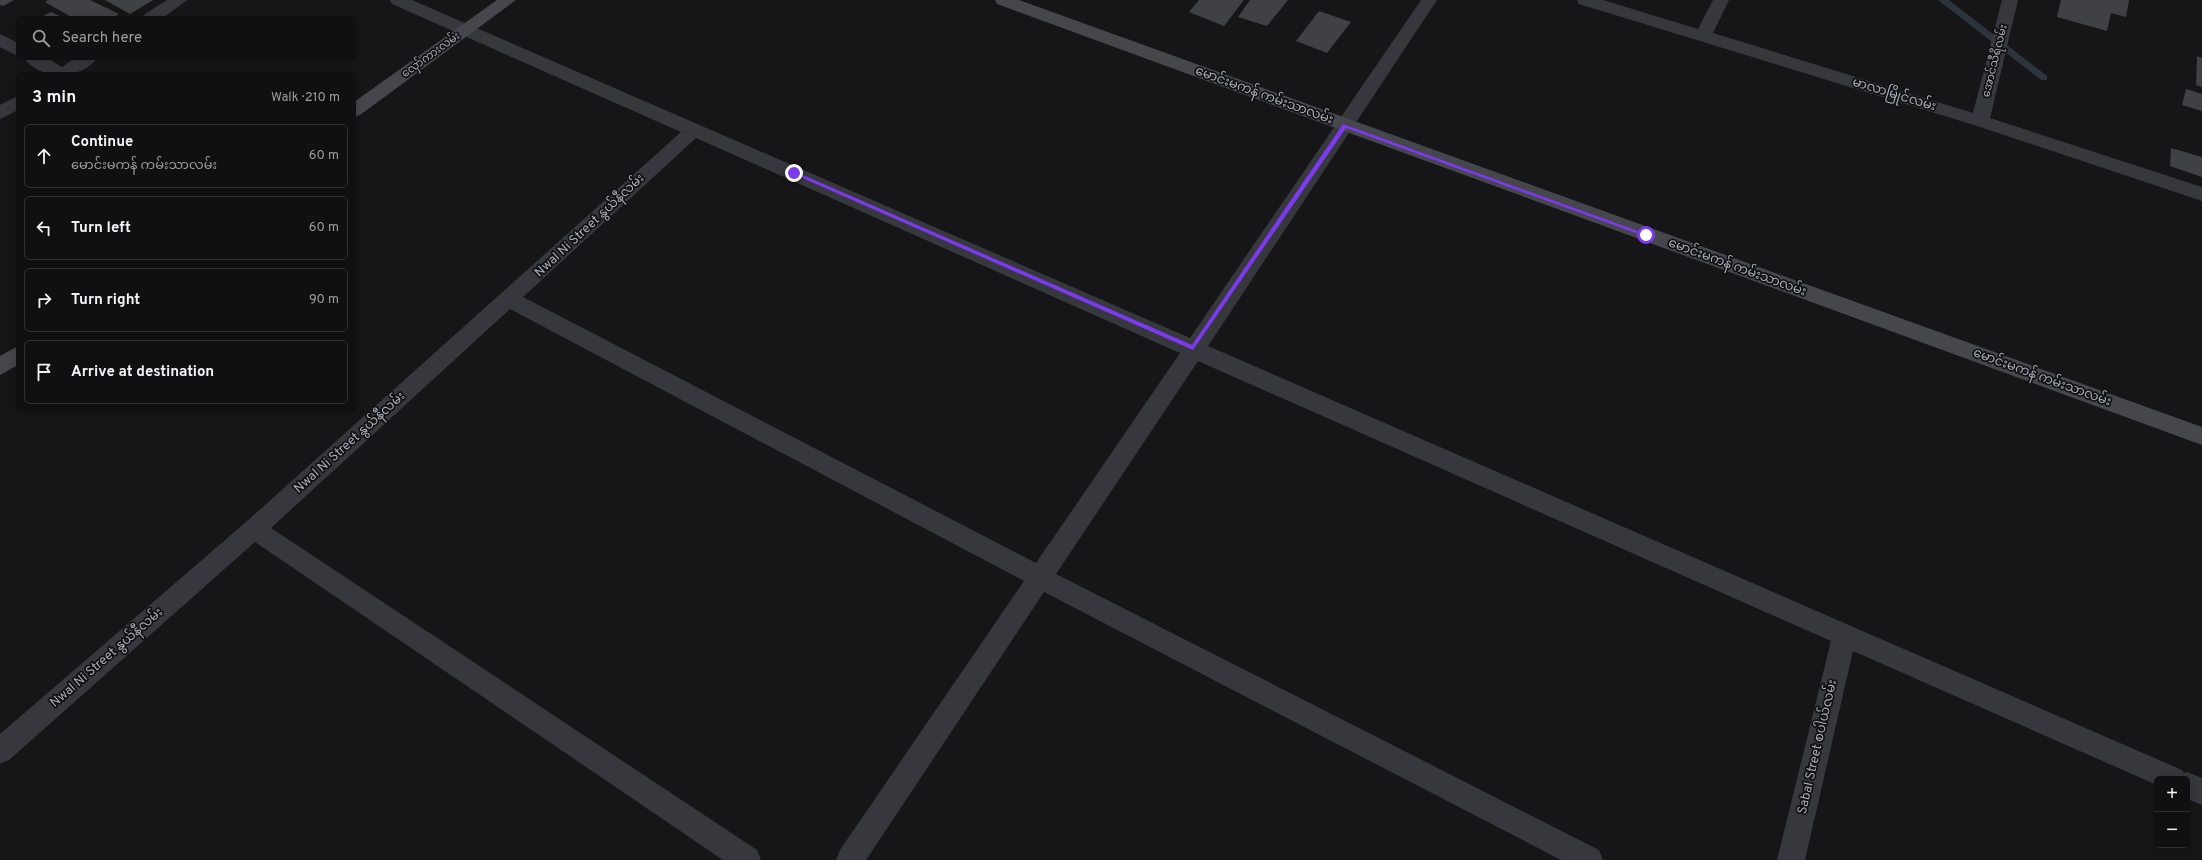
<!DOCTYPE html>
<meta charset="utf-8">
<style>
body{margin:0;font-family:Overpass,"Noto Sans Myanmar",sans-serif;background:#1e1e20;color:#f1f3f6}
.controls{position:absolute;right:12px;bottom:12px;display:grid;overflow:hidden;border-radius:6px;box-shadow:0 2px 10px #0003}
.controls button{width:36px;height:36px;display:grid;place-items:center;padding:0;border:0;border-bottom:1px solid #303032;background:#101012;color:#f1f3f6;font:20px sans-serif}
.stop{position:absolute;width:12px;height:12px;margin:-9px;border:3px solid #7c3aed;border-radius:50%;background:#fff}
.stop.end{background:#7c3aed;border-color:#fff;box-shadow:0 1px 4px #0008}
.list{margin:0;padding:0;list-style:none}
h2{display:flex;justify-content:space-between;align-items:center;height:52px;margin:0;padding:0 16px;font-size:17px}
h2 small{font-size:13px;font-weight:400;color:#9c9d9f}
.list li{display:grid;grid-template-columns:26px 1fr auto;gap:12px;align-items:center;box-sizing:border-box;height:64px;margin:0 8px 8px;padding:0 8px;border:1px solid #303032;border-radius:6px}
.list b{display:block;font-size:15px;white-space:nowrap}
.list p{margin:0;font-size:13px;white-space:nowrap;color:#9c9d9f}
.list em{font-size:13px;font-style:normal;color:#9c9d9f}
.icon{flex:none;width:22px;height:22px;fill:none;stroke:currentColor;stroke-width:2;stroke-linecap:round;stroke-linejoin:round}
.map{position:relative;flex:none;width:2202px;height:860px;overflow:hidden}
.search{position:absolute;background:#101012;box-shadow:0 2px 10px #0003;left:16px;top:16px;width:340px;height:44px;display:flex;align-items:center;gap:10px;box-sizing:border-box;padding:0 14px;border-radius:6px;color:#9c9d9f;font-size:15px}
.panel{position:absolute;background:#101012;box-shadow:0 2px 10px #0003;left:16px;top:72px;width:340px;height:340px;border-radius:6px}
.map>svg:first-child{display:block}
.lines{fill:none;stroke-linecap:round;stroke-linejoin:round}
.stream{fill:#2c353c;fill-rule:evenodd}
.building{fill:#404145}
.minor{fill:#37383d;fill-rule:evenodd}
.secondary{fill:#45474d;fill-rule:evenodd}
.route{fill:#7c3aed}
.labels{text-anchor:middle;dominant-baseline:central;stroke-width:3.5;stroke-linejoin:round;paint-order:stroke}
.far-street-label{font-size:11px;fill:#a8adb8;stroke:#111113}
.street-label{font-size:13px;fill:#a8adb8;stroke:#111113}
</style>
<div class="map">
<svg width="2202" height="860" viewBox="0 0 2202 860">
<rect width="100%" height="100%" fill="#161618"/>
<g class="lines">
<!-- stream -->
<polygon class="stream" points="1938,0 1949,0 2047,76 2047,80 2041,80"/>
</g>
<!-- building -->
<g class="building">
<polygon points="0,0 14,0 3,6 0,5"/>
<polygon points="48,0 90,0 119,14 113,18 73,18 45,2"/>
<polygon points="105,0 153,0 130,14"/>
<polygon points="1199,0 1244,0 1224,26 1189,12"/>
<polygon points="1250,0 1288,0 1267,26 1238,17"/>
<polygon points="2061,0 2129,0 2126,17 2111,13 2107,31 2057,17"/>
<polygon points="1319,11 1351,22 1327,53 1296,41"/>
<polygon points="51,12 64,18 39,18"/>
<polygon points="2197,56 2202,58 2202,87 2196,85"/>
<polygon points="2186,89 2202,94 2202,111 2182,105"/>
<polygon points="2171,148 2202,157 2202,177 2170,166"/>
</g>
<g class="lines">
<!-- minor -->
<g class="minor">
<polygon points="167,0 187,0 163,18 143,18 145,14"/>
<path d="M390 0H412L1190 338 1421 0H1437L1208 346 2182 770 2184 773 2187 772 2202 778V805L2187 799V779H2157V785L1853 651 1805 860H1777L1831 641 1198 361 1056 574 1599 850 1603 860H1561L1044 592 866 860H836L840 850 1024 581 510 309 271 528 757 850 761 860H723L255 542 9 760 0 764V734L246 522 681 132 392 4ZM696 138 1180 353 1036 563 523 297Z"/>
<polygon points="1577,0 1603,0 1698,29 1713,0 1729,0 1713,33 1973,113 2002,0 2018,0 1990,118 2202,187 2202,201 1974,125 1579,4"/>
<polygon points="0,34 18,43 18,56 0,47"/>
<path d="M24 58H47L62 67 75 58H97C83 80 38 80 24 58Z"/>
<polygon points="18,96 18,110 0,119 0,105"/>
</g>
<!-- secondary -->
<g class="secondary">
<polygon points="497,0 516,0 360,115 354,117 354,102"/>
<polygon points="995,0 1019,0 2202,427 2202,445 997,4"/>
<polygon points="18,346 18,365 0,375 0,356"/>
</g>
</g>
<!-- route -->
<polygon class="route" points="1343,124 1649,235 1644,236 1346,128 1193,350 791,173 796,172 1192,345"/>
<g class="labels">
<!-- far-street labels -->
<g class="far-street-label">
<text transform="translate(431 55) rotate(-36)">လှော်ကားလမ်း</text>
<text transform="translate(1995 61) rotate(-76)">အောင်သီရိလမ်း</text>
</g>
<!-- street labels -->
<g class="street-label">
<text transform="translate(1894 95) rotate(17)">မာလာမြိုင်လမ်း</text>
<text transform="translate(1264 96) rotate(20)">မောင်းမကန် ကမ်းသာလမ်း</text>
<text transform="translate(590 226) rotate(-43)">Nwal Ni Street နွယ်နီလမ်း</text>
<text transform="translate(1737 268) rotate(20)">မောင်းမကန် ကမ်းသာလမ်း</text>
<text transform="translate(2042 378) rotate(20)">မောင်းမကန် ကမ်းသာလမ်း</text>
<text transform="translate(350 443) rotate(-42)">Nwal Ni Street နွယ်နီလမ်း</text>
<text transform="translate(107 658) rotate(-41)">Nwal Ni Street နွယ်နီလမ်း</text>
<text transform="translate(1818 747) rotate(-77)">Sabal Street စပါယ်လမ်း</text>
</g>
</g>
</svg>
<div class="controls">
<button>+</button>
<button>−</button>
</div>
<div class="stop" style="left:1646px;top:235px"></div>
<div class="stop end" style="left:794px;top:173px"></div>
<div class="search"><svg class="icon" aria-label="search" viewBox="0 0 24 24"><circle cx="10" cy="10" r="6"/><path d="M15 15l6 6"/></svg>Search here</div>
<section class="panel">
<h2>3 min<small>Walk · 210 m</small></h2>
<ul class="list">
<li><svg class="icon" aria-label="ahead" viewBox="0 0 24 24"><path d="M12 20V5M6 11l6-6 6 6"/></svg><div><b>Continue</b><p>မောင်းမကန် ကမ်းသာလမ်း</p></div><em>60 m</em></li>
<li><svg class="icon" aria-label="left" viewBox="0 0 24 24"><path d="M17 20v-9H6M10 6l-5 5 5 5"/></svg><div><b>Turn left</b></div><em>60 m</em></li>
<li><svg class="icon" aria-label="right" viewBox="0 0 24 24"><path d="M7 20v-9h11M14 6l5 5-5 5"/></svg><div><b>Turn right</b></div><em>90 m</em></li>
<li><svg class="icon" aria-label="arrive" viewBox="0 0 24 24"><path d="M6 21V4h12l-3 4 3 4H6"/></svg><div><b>Arrive at destination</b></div></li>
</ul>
</section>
</div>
